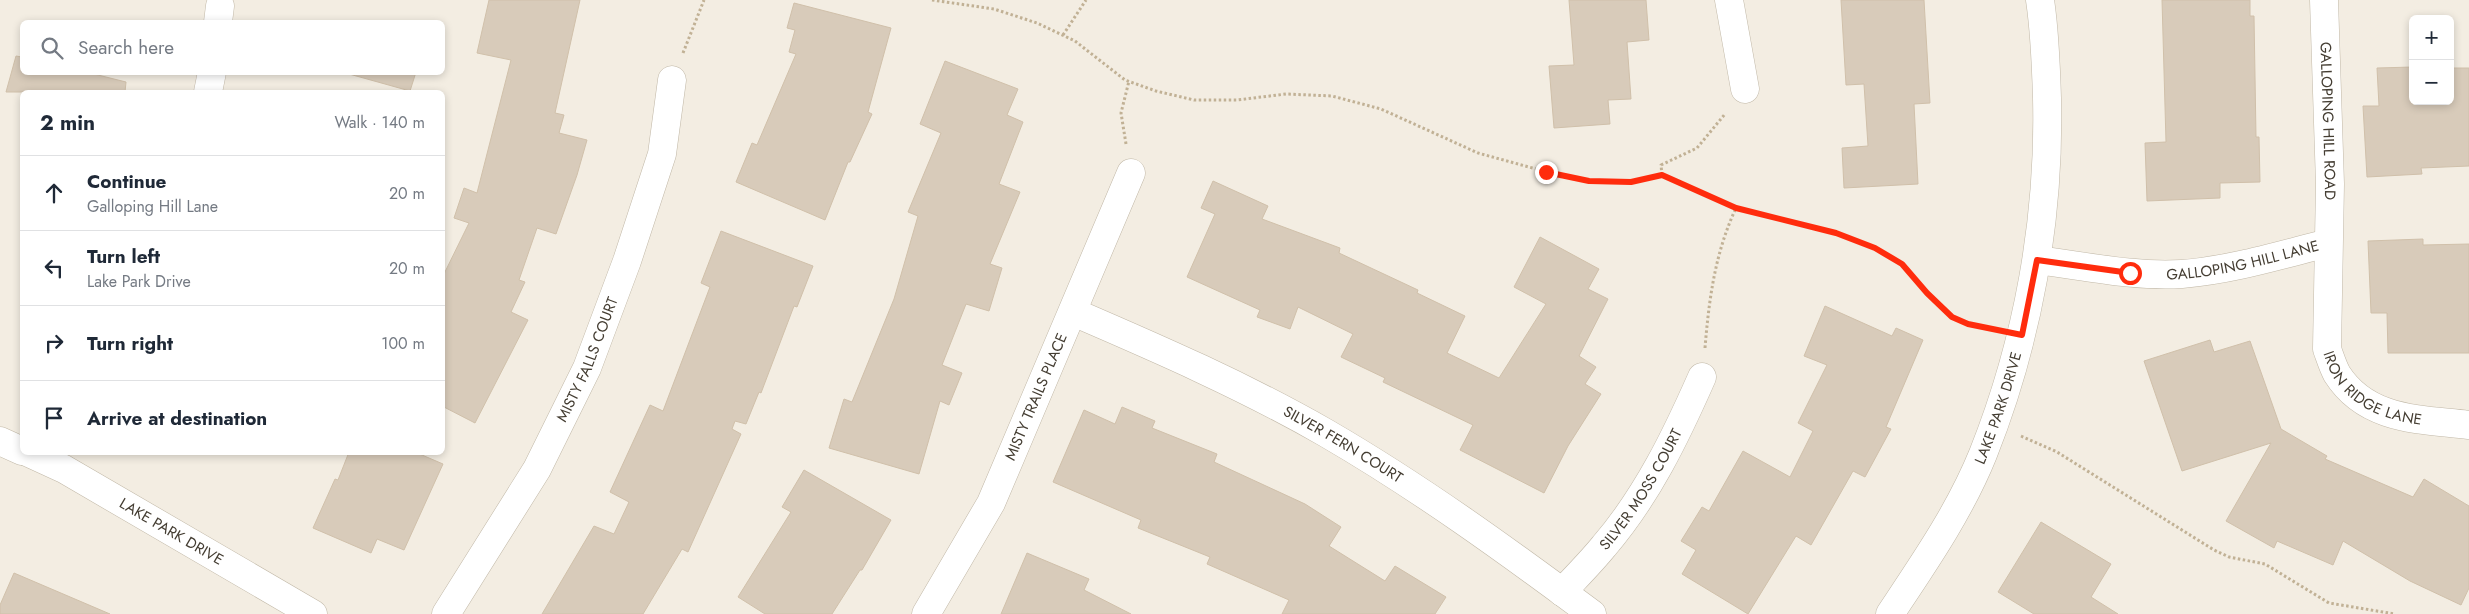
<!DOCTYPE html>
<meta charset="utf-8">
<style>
body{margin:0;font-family:Jost,sans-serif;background:#f6f6f7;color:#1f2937}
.controls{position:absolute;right:15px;top:15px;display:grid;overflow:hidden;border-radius:8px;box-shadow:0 2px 8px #0003}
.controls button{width:45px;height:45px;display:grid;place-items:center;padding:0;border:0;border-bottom:1px solid #e0e1e3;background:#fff;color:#1f2937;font:25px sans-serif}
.stop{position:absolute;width:15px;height:15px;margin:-11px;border:4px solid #ff2c0d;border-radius:50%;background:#fff}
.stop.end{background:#ff2c0d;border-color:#fff;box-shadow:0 1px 5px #0008}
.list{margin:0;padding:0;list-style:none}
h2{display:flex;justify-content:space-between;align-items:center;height:65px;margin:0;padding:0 20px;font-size:21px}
h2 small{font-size:16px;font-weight:400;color:#747a83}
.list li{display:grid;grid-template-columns:32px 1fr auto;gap:15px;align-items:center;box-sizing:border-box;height:75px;padding:0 20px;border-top:1px solid #e0e1e3}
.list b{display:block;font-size:19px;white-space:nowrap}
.list p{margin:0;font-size:16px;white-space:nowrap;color:#747a83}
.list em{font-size:16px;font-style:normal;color:#747a83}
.icon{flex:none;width:28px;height:28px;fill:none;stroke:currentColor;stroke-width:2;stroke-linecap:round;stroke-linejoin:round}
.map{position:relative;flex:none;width:2469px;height:614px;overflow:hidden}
.search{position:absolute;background:#fff;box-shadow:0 2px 8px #0003;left:20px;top:20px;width:425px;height:55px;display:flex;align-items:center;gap:12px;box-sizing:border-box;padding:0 18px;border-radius:8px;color:#747a83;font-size:19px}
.panel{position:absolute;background:#fff;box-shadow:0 2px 8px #0003;left:20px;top:90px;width:425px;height:365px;border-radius:8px}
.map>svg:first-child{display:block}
.building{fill:#d8cbba;stroke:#d0c0aa}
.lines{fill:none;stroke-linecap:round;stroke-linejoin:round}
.minor-casing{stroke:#c1b8a7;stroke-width:29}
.path{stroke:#c1b195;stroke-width:3;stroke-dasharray:2.5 2.5;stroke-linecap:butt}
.minor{stroke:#fff;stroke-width:28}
.route{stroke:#ff2c0d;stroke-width:6}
.labels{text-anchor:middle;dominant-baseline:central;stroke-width:4.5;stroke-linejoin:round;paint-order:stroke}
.street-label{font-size:15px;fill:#443d32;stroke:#fff}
</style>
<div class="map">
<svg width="2469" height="614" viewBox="0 0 2469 614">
<rect width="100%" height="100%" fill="#f3ede2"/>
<!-- building -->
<g class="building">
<polygon points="489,0 580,0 555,113 564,115 559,133 587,140 577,175 556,234 537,228 519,280 525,282 511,312 528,320 475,423 442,406 442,278 469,223 454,218 464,188 477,193 511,60 477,53"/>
<polygon points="1569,0 1646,0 1649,40 1627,42 1631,99 1608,100 1610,124 1554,128 1549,66 1574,65"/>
<polygon points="1841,0 1924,0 1930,103 1914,104 1918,184 1844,188 1842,148 1868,146 1864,84 1846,85"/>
<polygon points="2162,0 2250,0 2250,16 2254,16 2256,137 2259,137 2260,182 2220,183 2220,198 2147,201 2145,143 2166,142"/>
<polygon points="794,3 891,28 868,112 872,114 850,162 848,162 825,220 736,182 752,143 757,145 796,54 789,52 795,30 787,28"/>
<polygon points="16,56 22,57 22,72 86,72 126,82 125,92 6,92"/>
<polygon points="945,61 1018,89 1007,115 1023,122 999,184 1020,192 990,264 1002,268 989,311 966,304 942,365 962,373 949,405 940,401 919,474 829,448 844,399 852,402 894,299 918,216 908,212 941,133 920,124"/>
<polygon points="2413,67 2413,101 2450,101 2450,68 2469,68 2469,166 2421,168 2422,174 2367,177 2363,106 2379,106 2377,68"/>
<polygon points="342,72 416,72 410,91"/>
<polygon points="1213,181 1268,206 1262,219 1340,248 1339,253 1418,290 1417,293 1465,316 1447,353 1499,378 1546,304 1514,287 1540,237 1599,269 1588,289 1608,299 1579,356 1596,367 1585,384 1601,394 1568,446 1544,493 1460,450 1473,425 1383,382 1385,378 1341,357 1353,334 1298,307 1290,329 1257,317 1260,310 1187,277 1215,214 1201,208"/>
<polygon points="721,231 813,266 797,307 794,306 761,393 759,392 746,424 735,421 732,429 741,434 688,552 682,549 643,614 542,614 594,526 614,534 629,502 610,492 650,405 663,411 710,287 701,283"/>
<polygon points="2423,239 2423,245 2469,244 2469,353 2388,353 2387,313 2371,313 2368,241"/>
<polygon points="1825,306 1892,336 1896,328 1923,340 1886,427 1891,429 1865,477 1853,471 1811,545 1796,536 1748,614 1682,574 1696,550 1681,541 1702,507 1709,511 1743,451 1790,477 1813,431 1798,423 1827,365 1804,356"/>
<polygon points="2210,340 2214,352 2250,341 2281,429 2327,456 2325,459 2413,497 2424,479 2469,506 2469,588 2461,605 2410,581 2343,541 2333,565 2277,541 2274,548 2226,521 2271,443 2182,471 2144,361"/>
<polygon points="1122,407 1155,421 1152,428 1217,454 1214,462 1305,504 1341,527 1329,546 1385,581 1395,566 1446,597 1435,614 1282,614 1289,600 1207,564 1210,557 1138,528 1141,520 1053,482 1084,410 1115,424"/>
<polygon points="349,452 415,452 443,464 404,550 377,539 371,553 313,528 335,479 338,480"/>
<polygon points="804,470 891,520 862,570 860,570 832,614 765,614 738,597 791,512 782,507"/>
<polygon points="2041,522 2111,564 2091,597 2118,614 2034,614 1998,592"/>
<polygon points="1027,553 1089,579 1084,590 1131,614 1001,614"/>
<polygon points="14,573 110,614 0,614 0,605"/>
</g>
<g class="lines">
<!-- minor casing -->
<g class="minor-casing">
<g id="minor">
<polyline points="1729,0 1745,89"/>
<path id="s1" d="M2324 0 2330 184 2327 349C2330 357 2333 367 2337 374 2367 421 2420 419 2469 425"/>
<polyline points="218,22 220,6"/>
<polyline points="208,92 212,72"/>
<path id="s2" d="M2037 260C2085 266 2134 277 2182 274 2232 270 2280 255 2328 243"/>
<path id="s3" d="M1073 312C1159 349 1244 386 1326 433 1419 487 1506 550 1592 614"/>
<polyline points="0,441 22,451"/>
<path id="s4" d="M27 452 64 469 313 614"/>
<path id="s5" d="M1562 592C1576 577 1591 562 1604 546 1647 496 1676 436 1702 377"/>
<path id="s6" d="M446 614 537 469 587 368 627 261 662 154 672 80"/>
<path id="s7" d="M926 614 991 503 1131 173"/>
<path id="s8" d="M1890 614C1924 563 1960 511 1983 454 2028 341 2050 219 2047 98 2046 65 2045 33 2040 0"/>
</g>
</g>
<!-- path -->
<g class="path">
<polyline points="932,0 994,9 1037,23 1075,41 1125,80 1156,91 1194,100 1237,100 1286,94 1332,96 1381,109 1478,153 1547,172 1589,181 1631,182 1662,175 1736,208 1836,233 1875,248 1903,264 1927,293 1952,317 1968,324 1990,328"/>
<polyline points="1063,35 1086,0"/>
<polyline points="683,53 704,0"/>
<polyline points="1126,144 1121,113 1129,81"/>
<polyline points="1662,175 1661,165 1697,148 1725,114"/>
<path d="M1705 348C1709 299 1715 253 1736 208"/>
<polyline points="2021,436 2057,452 2214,550 2229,557 2265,564 2329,603 2395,614"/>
</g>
<!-- minor -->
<use href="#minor" class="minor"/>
</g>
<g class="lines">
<!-- route -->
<polyline class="route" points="1546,172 1589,181 1631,182 1662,175 1736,208 1836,233 1875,248 1902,264 1927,293 1952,317 1968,324 2022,335 2037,260 2130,273"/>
</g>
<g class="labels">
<!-- street labels -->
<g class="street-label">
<text stroke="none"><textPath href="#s1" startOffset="121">GALLOPING HILL ROAD</textPath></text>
<text stroke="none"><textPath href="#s2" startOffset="208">GALLOPING HILL LANE</textPath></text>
<text stroke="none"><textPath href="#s6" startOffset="292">MISTY FALLS COURT</textPath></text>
<text stroke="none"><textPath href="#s1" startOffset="414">IRON RIDGE LANE</textPath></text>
<text stroke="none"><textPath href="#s7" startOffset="244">MISTY TRAILS PLACE</textPath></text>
<text stroke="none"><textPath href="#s8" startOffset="234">LAKE PARK DRIVE</textPath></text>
<text stroke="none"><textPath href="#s3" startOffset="301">SILVER FERN COURT</textPath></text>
<text stroke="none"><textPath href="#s5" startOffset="130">SILVER MOSS COURT</textPath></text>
<text stroke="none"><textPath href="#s4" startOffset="165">LAKE PARK DRIVE</textPath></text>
</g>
</g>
</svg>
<div class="controls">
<button>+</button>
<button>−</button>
</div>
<div class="stop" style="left:2130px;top:273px"></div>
<div class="stop end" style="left:1546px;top:172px"></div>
<div class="search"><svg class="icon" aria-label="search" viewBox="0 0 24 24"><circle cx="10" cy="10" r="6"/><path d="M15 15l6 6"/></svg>Search here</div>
<section class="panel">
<h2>2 min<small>Walk · 140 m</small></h2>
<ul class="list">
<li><svg class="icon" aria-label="ahead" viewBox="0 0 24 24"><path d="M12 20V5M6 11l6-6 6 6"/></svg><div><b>Continue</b><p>Galloping Hill Lane</p></div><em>20 m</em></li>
<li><svg class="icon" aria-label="left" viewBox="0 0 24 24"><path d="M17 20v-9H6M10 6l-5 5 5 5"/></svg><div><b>Turn left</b><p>Lake Park Drive</p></div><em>20 m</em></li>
<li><svg class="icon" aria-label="right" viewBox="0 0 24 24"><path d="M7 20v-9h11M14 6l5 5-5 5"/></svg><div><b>Turn right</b></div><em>100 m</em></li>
<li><svg class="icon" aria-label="arrive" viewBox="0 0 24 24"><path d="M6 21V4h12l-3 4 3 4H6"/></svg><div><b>Arrive at destination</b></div></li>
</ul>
</section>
</div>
